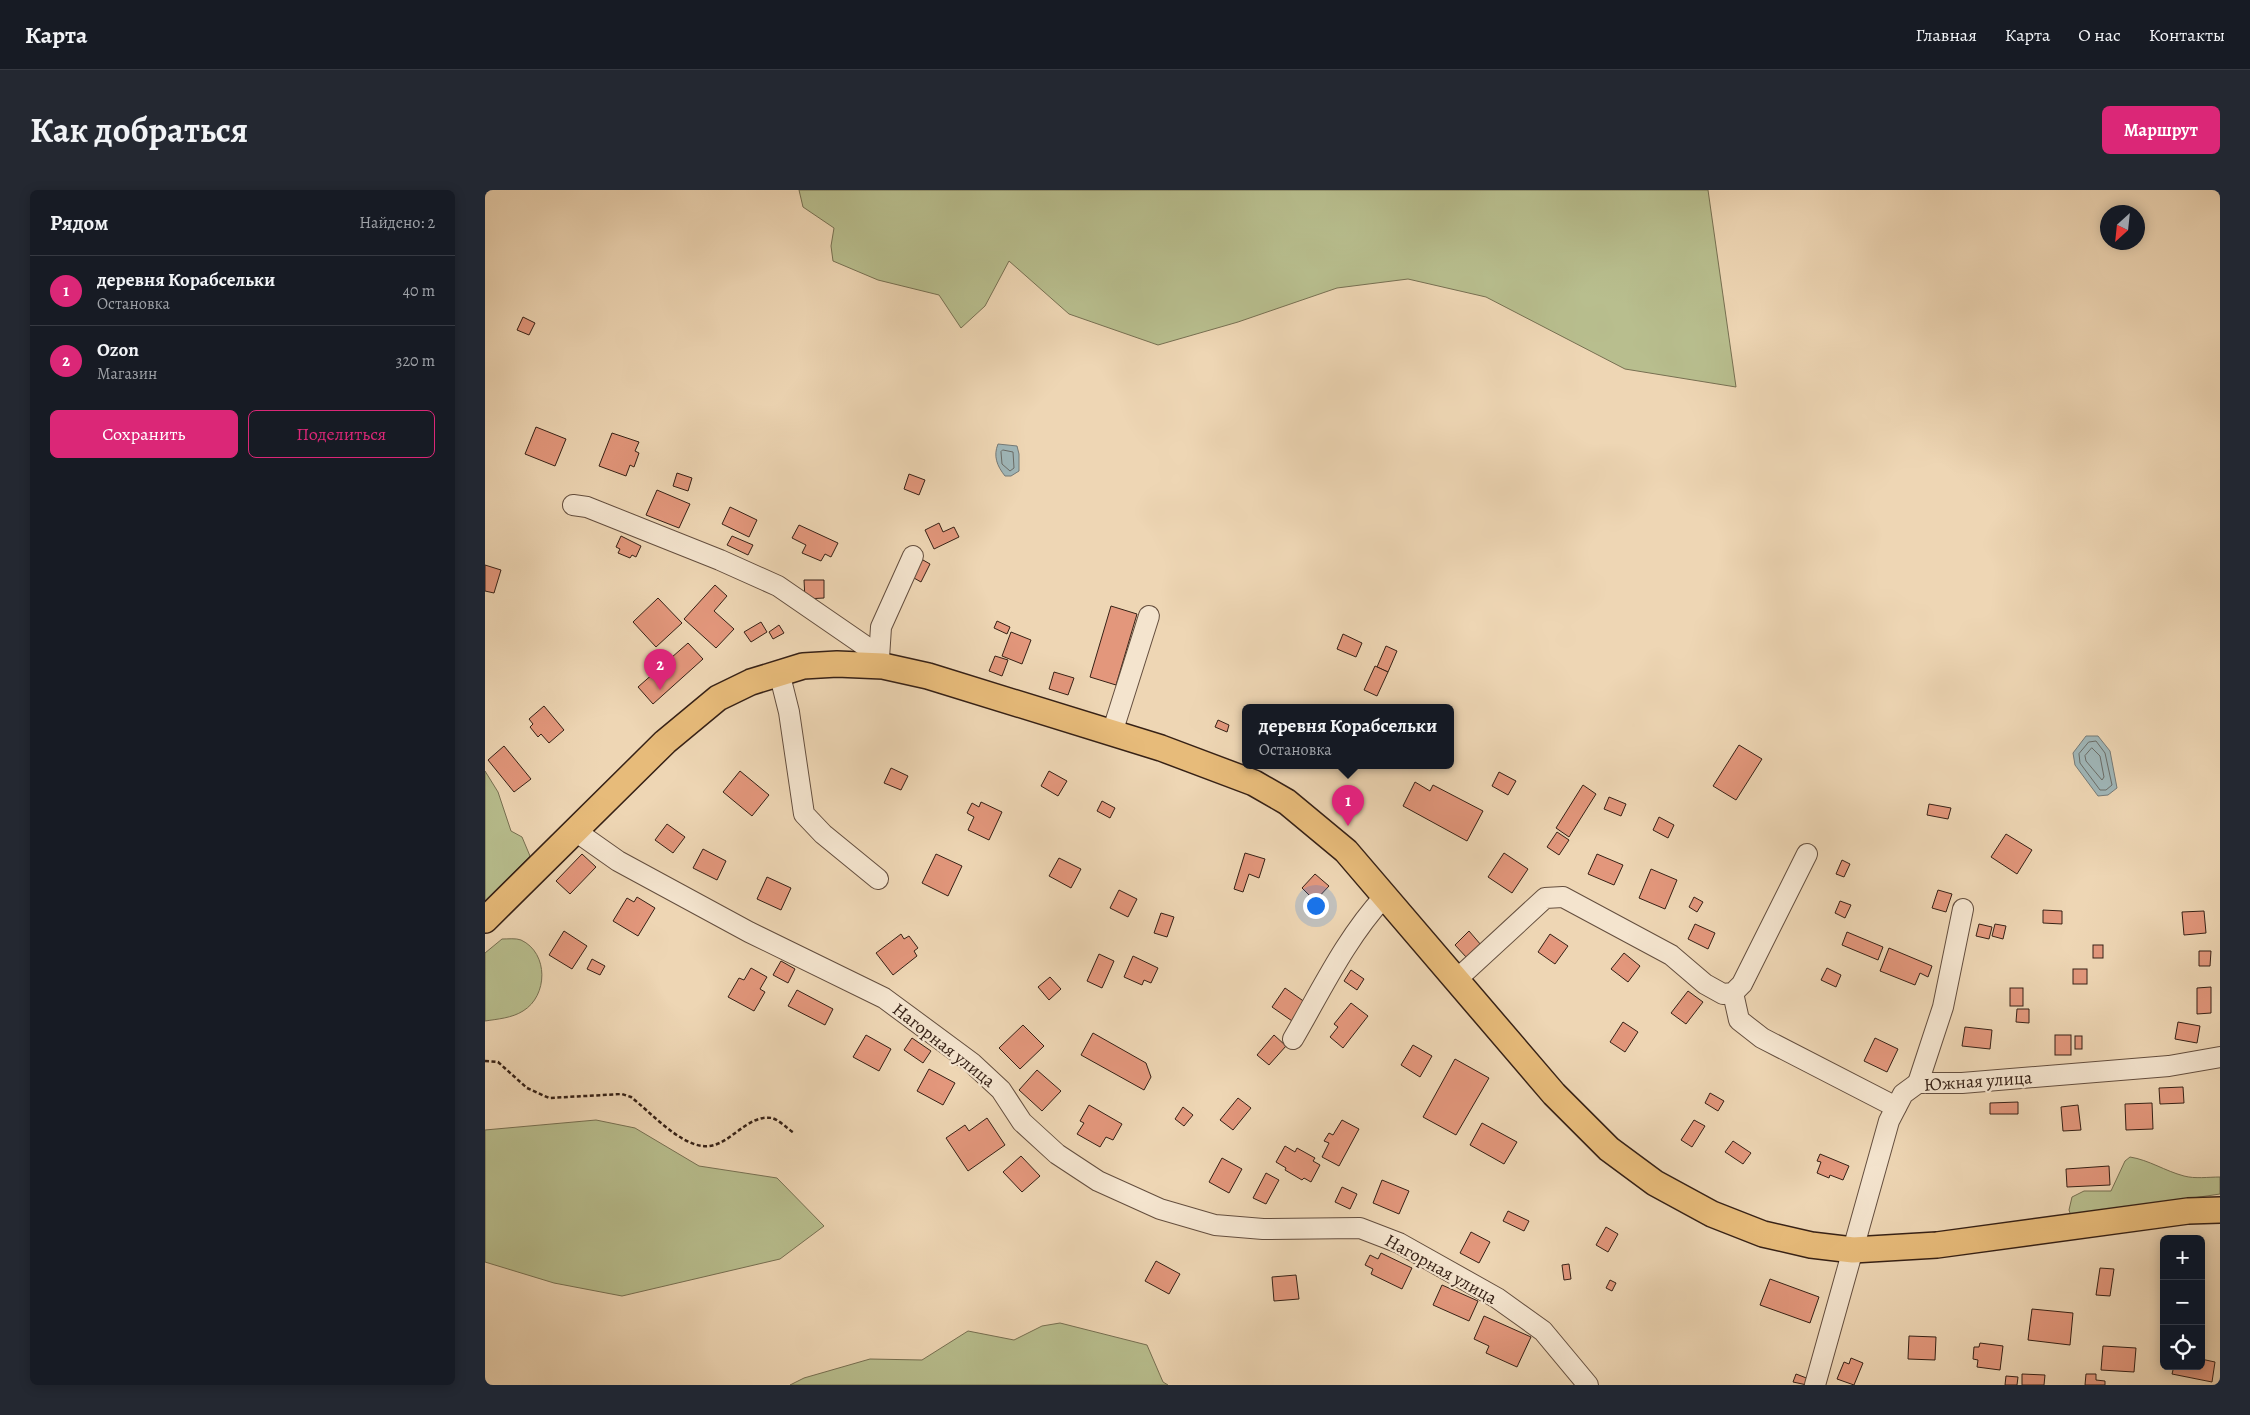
<!DOCTYPE html>
<html lang="ru">
<meta charset="utf-8">
<style>
body{margin:0;font-family:Alegreya,serif;background:#242831;color:#f1f3f6}
.controls{position:absolute;right:15px;bottom:15px;display:grid;overflow:hidden;border-radius:8px;box-shadow:0 2px 12px #0003}
.controls button{width:45px;height:45px;display:grid;place-items:center;padding:0;border:0;border-bottom:1px solid #363941;background:#171b24;color:#f1f3f6;font:25px sans-serif}
.compass{position:absolute;left:1615px;top:15px;width:45px;height:45px;border-radius:50%;background:#171b24;box-shadow:0 2px 12px #0003;rotate:207deg}
.you{position:absolute;left:830px;top:715px;width:18px;height:18px;margin:-12px;border:4px solid #fff;border-radius:50%;background:#1a73e8;box-shadow:0 0 0 8px #1a73e833}
.badge{display:grid;place-items:center;width:32px;height:32px;border-radius:50%;background:#db2777;color:#fff;font-size:16px;font-weight:700}
.pin{position:absolute;translate:-50% -41px;filter:drop-shadow(0 1px 2px #0008)}
.pin::after{content:'';position:absolute;top:26px;width:18px;height:15px;background:inherit;clip-path:polygon(0 0,100% 0,50% 100%)}
.popup{position:absolute;left:757px;top:514px;width:212px;height:65px;box-sizing:border-box;display:grid;place-content:center;border-radius:8px;background:#171b24;filter:drop-shadow(0 1px 4px #0005);font-size:16px;white-space:nowrap;color:#9ea1a6}
.popup b{font-size:19px;color:#f1f3f6}
.popup::after{content:'';position:absolute;left:50%;top:100%;margin-left:-10px;border:10px solid transparent;border-top-color:#171b24}
.list{margin:0;padding:0;list-style:none}
h2{display:flex;justify-content:space-between;align-items:center;height:65px;margin:0;padding:0 20px;font-size:21px}
h2 small{font-size:16px;font-weight:400;color:#9ea1a6}
.list li{display:grid;grid-template-columns:32px 1fr auto;gap:15px;align-items:center;box-sizing:border-box;height:70px;padding:0 20px;border-top:1px solid #363941}
.list b{display:block;font-size:19px;white-space:nowrap}
.list p{margin:0;font-size:16px;white-space:nowrap;color:#9ea1a6}
.list em{font-size:16px;font-style:normal;color:#9ea1a6}
.actions{display:flex;gap:10px;padding:15px 20px}
.actions a{flex:1;padding:11px 0;border:1px solid #db2777;border-radius:8px;text-align:center;font-size:18px;color:#db2777}
.actions .main{background:#db2777;color:#fff}
.icon{flex:none;width:28px;height:28px;fill:none;stroke:currentColor;stroke-width:2;stroke-linecap:round;stroke-linejoin:round}
.map{position:relative;flex:none;width:1735px;height:1195px;overflow:hidden;border-radius:8px}
header{display:flex;align-items:center;gap:30px;box-sizing:border-box;height:70px;padding:0 25px;background:#171b24;border-bottom:1px solid #363941}
header strong{font-size:24px}
nav{display:flex;gap:28px;margin-inline-start:auto;font-size:18px}
.intro{display:flex;align-items:center;justify-content:space-between;box-sizing:border-box;height:120px;padding:0 30px}
h1{margin:0;font-size:35px}
.button{padding:12px 22px;border-radius:8px;background:#db2777;color:#fff;font-size:18px;font-weight:700}
main{display:flex;gap:30px;padding:0 30px}
aside{flex:1;background:#171b24;border-radius:8px;box-shadow:0 2px 12px #0003}
.map>svg:first-child{display:block}
.green{fill:#b8be8e;stroke:#777052}
.water{fill:#9fb6b8;stroke:#757a77}
.lines{fill:none;stroke-linecap:round;stroke-linejoin:round}
.shore{stroke:#6a6c67;stroke-width:1}
.building{fill:#e3977c;stroke:#362116}
.minor-casing{stroke:#644e3e;stroke-width:22}
.major-casing{stroke:#362116;stroke-width:28}
.path{stroke:#362116;stroke-width:2.5;stroke-dasharray:4 2.5;stroke-linecap:butt}
.minor{stroke:#f4e4ce;stroke-width:20}
.major{stroke:#e7bb7a;stroke-width:25}
.labels{text-anchor:middle;dominant-baseline:central;stroke-width:4.5;stroke-linejoin:round;paint-order:stroke}
.street-label{font-size:18px;fill:#362116;stroke:#f4e4ce}
</style>
<header>
<strong>Карта</strong>
<nav><a>Главная</a><a>Карта</a><a>О нас</a><a>Контакты</a></nav>
</header>
<div class="intro"><h1>Как добраться</h1><a class="button">Маршрут</a></div>
<main>
<aside>
<h2>Рядом<small>Найдено: 2</small></h2>
<ul class="list">
<li><span class="badge">1</span><div><b>деревня Корабсельки</b><p>Остановка</p></div><em>40 m</em></li>
<li><span class="badge">2</span><div><b>Ozon</b><p>Магазин</p></div><em>320 m</em></li>
</ul>
<div class="actions"><a class="main">Сохранить</a><a>Поделиться</a></div>
</aside>
<div class="map">
<svg width="1735" height="1195" viewBox="0 0 1735 1195">
<rect width="100%" height="100%" fill="#eed6b4"/>
<filter id="stains"><feTurbulence type="fractalNoise" baseFrequency=".004" numOctaves="4"/><feColorMatrix values="0 0 0 0 .2 0 0 0 0 .09 0 0 0 0 .02 0 0 0 .5 -.17"/></filter>
<radialGradient id="worn" r=".72"><stop offset=".6" stop-color="#630" stop-opacity="0"/><stop offset="1" stop-color="#630" stop-opacity=".3"/></radialGradient>
<!-- green -->
<g class="green">
<polygon points="314,0 1223,0 1251,197 1140,179 1001,107 923,89 852,98 753,132 673,155 584,124 524,71 500,116 476,138 454,105 393,90 348,71 346,56 349,38 318,17"/>
<polygon points="0,581 13,602 26,641 37,647 45,666 0,711"/>
<path d="M17 749C23 749 31 748 36 750 64 763 63 806 38 821 27 828 13 829 0 831V763Z"/>
<polygon points="111,930 150,938 214,976 292,988 339,1036 295,1069 137,1106 69,1093 0,1072 0,940"/>
<path d="M1645 967C1664 970 1680 981 1699 986 1710 989 1723 987 1735 987V1004L1586 1026 1584 1020 1587 1007 1599 1001H1626L1640 971Z"/>
<polygon points="575,1133 662,1155 678,1192 683,1195 305,1195 319,1188 385,1169 437,1170 483,1141 529,1150 557,1136"/>
</g>
<!-- water -->
<g class="water">
<path d="M513 254 532 256 534 264V281L526 286H520C512 276 508 266 513 254Z"/>
<polygon points="1601,546 1613,546 1625,561 1632,598 1623,605 1613,606 1590,575 1588,563"/>
</g>
<g class="lines">
<!-- shore -->
<g class="shore">
<polygon points="518,260 528,262 529,278 525,281 517,274 516,262"/>
<polygon points="1604,552 1611,551 1620,563 1627,595 1621,600 1615,600 1595,573 1594,564"/>
<polygon points="1607,558 1615,566 1619,587 1617,590 1601,571 1600,566"/>
</g>
</g>
<!-- building -->
<g class="building">
<polygon points="38,127 50,133 44,145 32,140"/>
<polygon points="51,237 81,249 70,276 40,264"/>
<polygon points="127,243 154,252 150,261 154,263 149,277 145,275 141,286 114,276"/>
<polygon points="192,283 207,288 203,301 188,296"/>
<polygon points="424,284 440,290 434,305 419,299"/>
<polygon points="172,300 205,314 194,338 161,325"/>
<polygon points="245,317 272,330 264,347 237,334"/>
<polygon points="454,333 458,342 469,337 474,347 449,359 440,340"/>
<polygon points="314,335 353,353 346,367 340,364 336,371 317,363 321,355 307,348"/>
<polygon points="136,346 156,356 151,367 147,365 145,368 133,363 135,359 131,357"/>
<polygon points="247,346 268,355 263,365 242,355"/>
<polygon points="431,366 445,374 436,392 422,384"/>
<polygon points="0,375 16,380 9,403 0,401"/>
<polygon points="319,390 339,390 339,408 320,409"/>
<polygon points="230,395 242,406 229,421 249,439 231,458 199,429"/>
<polygon points="173,408 197,433 171,457 148,432"/>
<polygon points="626,416 652,424 631,495 605,487"/>
<polygon points="512,431 525,437 522,444 509,438"/>
<polygon points="276,432 282,442 266,452 259,442"/>
<polygon points="294,435 299,443 288,449 284,442"/>
<polygon points="526,442 546,450 537,474 517,466"/>
<polygon points="858,444 877,453 871,467 852,459"/>
<polygon points="203,453 218,469 168,514 153,497"/>
<polygon points="901,456 912,461 903,482 892,477"/>
<polygon points="510,466 523,470 517,486 504,481"/>
<polygon points="890,476 903,482 892,506 879,500"/>
<polygon points="569,482 589,488 583,505 564,499"/>
<polygon points="59,516 79,540 64,553 56,544 53,547 45,537 48,534 44,529"/>
<polygon points="733,530 744,535 742,542 730,537"/>
<polygon points="1254,555 1277,569 1251,610 1228,596"/>
<polygon points="19,556 46,589 29,602 3,570"/>
<polygon points="406,578 423,586 416,600 399,593"/>
<polygon points="255,581 284,605 267,626 238,602"/>
<polygon points="564,581 582,591 573,606 556,596"/>
<polygon points="1014,582 1031,591 1023,605 1007,596"/>
<polygon points="930,592 945,601 948,595 998,621 982,651 918,616"/>
<polygon points="1098,595 1111,604 1084,647 1071,638"/>
<polygon points="1124,607 1141,614 1136,626 1119,619"/>
<polygon points="617,611 630,618 625,628 612,621"/>
<polygon points="496,612 517,622 504,650 483,640 489,627 482,623 487,613 494,617"/>
<polygon points="1444,614 1466,618 1463,629 1442,625"/>
<polygon points="1174,627 1189,635 1183,648 1168,640"/>
<polygon points="182,634 200,647 188,663 170,650"/>
<polygon points="1072,642 1084,650 1074,665 1062,657"/>
<polygon points="1521,644 1547,660 1532,684 1506,667"/>
<polygon points="218,659 241,671 232,690 208,678"/>
<polygon points="760,663 780,669 774,688 764,684 758,702 749,699"/>
<polygon points="1019,663 1043,679 1027,703 1003,687"/>
<polygon points="97,664 111,677 85,704 71,691"/>
<polygon points="451,664 477,676 463,706 437,693"/>
<polygon points="1112,664 1138,675 1129,695 1103,684"/>
<polygon points="574,668 596,679 586,698 564,686"/>
<polygon points="1357,670 1365,674 1359,687 1351,684"/>
<polygon points="1166,679 1192,690 1180,719 1154,708"/>
<polygon points="830,684 844,696 830,711 817,698"/>
<polygon points="282,687 306,698 296,720 272,709"/>
<polygon points="634,700 652,709 643,727 625,718"/>
<polygon points="1453,700 1467,704 1461,722 1447,718"/>
<polygon points="152,707 170,718 153,746 128,731 142,708 149,712"/>
<polygon points="1209,707 1218,712 1212,722 1204,717"/>
<polygon points="1355,711 1366,715 1360,728 1350,723"/>
<polygon points="1558,720 1577,721 1577,734 1558,733"/>
<polygon points="1719,721 1721,743 1699,745 1697,722"/>
<polygon points="676,723 689,727 682,747 669,743"/>
<polygon points="1210,734 1230,743 1223,759 1203,749"/>
<polygon points="1494,734 1507,737 1504,749 1491,746"/>
<polygon points="1510,734 1521,736 1518,749 1507,746"/>
<polygon points="79,741 102,756 87,779 64,765"/>
<polygon points="984,741 996,755 982,768 970,755"/>
<polygon points="1362,742 1398,757 1393,770 1357,755"/>
<polygon points="416,744 419,749 424,746 433,758 429,761 432,766 408,785 391,763"/>
<polygon points="1065,744 1083,756 1070,774 1053,762"/>
<rect x="1608" y="755" width="10" height="13"/>
<polygon points="1404,758 1447,776 1443,787 1435,783 1430,795 1395,781"/>
<polygon points="1714,761 1726,761 1725,776 1714,776"/>
<polygon points="1139,763 1155,776 1143,792 1126,779"/>
<polygon points="614,764 629,771 617,798 602,791"/>
<polygon points="648,766 673,778 666,793 659,790 657,795 639,787"/>
<polygon points="107,769 120,776 115,785 102,779"/>
<polygon points="296,771 310,779 303,793 288,785"/>
<polygon points="266,778 282,787 275,799 280,802 269,821 243,807 254,788 259,790"/>
<polygon points="1342,778 1356,785 1351,797 1336,790"/>
<rect x="1588" y="779" width="14" height="15"/>
<polygon points="866,780 879,789 872,800 859,791"/>
<polygon points="565,787 576,799 564,810 553,797"/>
<polygon points="1726,797 1726,823 1712,824 1712,798"/>
<polygon points="800,798 824,815 810,833 787,817"/>
<rect x="1525" y="798" width="13" height="18"/>
<polygon points="312,800 348,819 340,835 303,816"/>
<polygon points="1203,801 1218,812 1201,834 1186,823"/>
<polygon points="866,813 883,826 858,858 845,847 853,837 849,834"/>
<polygon points="1532,819 1544,819 1544,833 1531,832"/>
<polygon points="1138,832 1153,842 1140,862 1125,852"/>
<polygon points="1693,832 1715,836 1712,853 1690,849"/>
<polygon points="538,835 559,856 535,879 514,858"/>
<polygon points="1480,837 1507,840 1505,859 1477,856"/>
<polygon points="608,843 661,873 666,887 659,900 596,865"/>
<polygon points="381,845 406,859 394,881 368,867"/>
<polygon points="789,845 801,856 784,875 772,865"/>
<rect x="1570" y="845" width="16" height="20"/>
<rect x="1590" y="846" width="7" height="13"/>
<polygon points="427,848 446,861 438,873 419,860"/>
<polygon points="1390,848 1413,859 1402,882 1379,871"/>
<polygon points="928,855 947,866 935,887 916,875"/>
<polygon points="970,869 1004,888 971,945 938,927"/>
<polygon points="444,879 470,893 458,915 432,901"/>
<polygon points="552,880 576,901 557,921 534,900"/>
<polygon points="1698,897 1699,913 1675,914 1674,898"/>
<polygon points="1225,903 1239,911 1233,921 1220,913"/>
<polygon points="753,908 766,918 748,940 735,930"/>
<polygon points="1533,912 1533,924 1505,924 1505,913"/>
<polygon points="1667,913 1668,939 1641,940 1640,914"/>
<polygon points="604,915 637,934 628,950 621,947 615,957 592,944 599,933 595,931"/>
<polygon points="1593,915 1596,940 1578,941 1576,917"/>
<polygon points="698,917 708,925 699,936 690,929"/>
<polygon points="502,928 520,955 483,981 461,948 480,935 484,941"/>
<polygon points="857,930 874,939 854,976 837,967 844,953 839,951 844,943 848,945"/>
<polygon points="1209,930 1220,936 1207,957 1196,950"/>
<polygon points="997,933 1032,952 1019,974 985,955"/>
<polygon points="1248,951 1266,963 1258,974 1240,962"/>
<polygon points="800,956 810,962 812,958 830,968 828,971 835,975 826,992 819,988 817,990 800,980 801,978 791,972"/>
<polygon points="1335,964 1364,976 1358,990 1345,985 1344,988 1332,983 1336,972 1332,971"/>
<polygon points="536,966 555,986 537,1002 518,982"/>
<polygon points="737,968 757,979 744,1003 724,992"/>
<polygon points="1624,976 1625,995 1582,997 1581,979"/>
<polygon points="781,983 794,990 781,1014 768,1008"/>
<polygon points="897,990 924,1001 914,1024 888,1013"/>
<polygon points="857,997 872,1004 865,1019 850,1012"/>
<polygon points="1023,1021 1044,1031 1039,1041 1018,1031"/>
<polygon points="1121,1037 1133,1044 1123,1062 1111,1055"/>
<polygon points="986,1042 1005,1052 994,1073 975,1063"/>
<polygon points="896,1063 927,1078 917,1099 886,1084 888,1079 880,1075 885,1065 893,1069"/>
<polygon points="671,1071 695,1084 684,1104 660,1091"/>
<polygon points="1084,1074 1086,1089 1079,1090 1077,1075"/>
<polygon points="1615,1078 1629,1079 1625,1106 1611,1105"/>
<polygon points="811,1085 814,1109 789,1111 787,1087"/>
<polygon points="1285,1089 1334,1107 1325,1133 1275,1115"/>
<polygon points="1125,1090 1131,1093 1127,1101 1121,1098"/>
<polygon points="957,1095 993,1111 984,1131 948,1115"/>
<polygon points="1547,1119 1588,1123 1585,1155 1543,1150"/>
<polygon points="999,1126 1046,1147 1032,1177 1001,1163 1004,1156 989,1149"/>
<polygon points="1424,1146 1451,1147 1450,1170 1423,1169"/>
<polygon points="1495,1153 1518,1156 1515,1180 1492,1177 1493,1170 1488,1169 1489,1157 1494,1157"/>
<polygon points="1618,1156 1651,1158 1649,1182 1616,1180"/>
<polygon points="1366,1168 1378,1173 1369,1195 1352,1189 1359,1172 1364,1174"/>
<polygon points="1716,1169 1730,1172 1727,1192 1687,1184 1689,1176 1716,1176"/>
<polygon points="1311,1184 1324,1189 1322,1195 1308,1192"/>
<polygon points="1537,1184 1560,1185 1559,1195 1537,1195"/>
<polygon points="1601,1184 1611,1184 1611,1190 1620,1191 1620,1195 1600,1195"/>
<polygon points="1521,1186 1533,1187 1532,1195 1520,1195"/>
</g>
<g class="lines">
<!-- minor casing -->
<g class="minor-casing">
<g id="minor">
<polyline points="88,315 102,317 235,370 293,396 386,460 394,468 398,476"/>
<polyline points="394,468 396,437 428,366"/>
<polyline points="294,482 304,522 319,624 338,644 393,689"/>
<polyline points="627,543 664,426"/>
<polyline points="89,640 133,671 264,742 399,808 487,873 516,900 537,932 572,964 613,991 675,1019 730,1035 778,1039 875,1038 914,1053 1012,1108 1058,1141 1103,1195"/>
<polyline points="970,791 1060,708 1078,707 1186,765 1220,794 1238,804 1248,803 1257,794 1322,664"/>
<polyline points="1248,803 1254,830 1277,848 1411,917"/>
<path d="M808 849C836 801 861 748 899 707"/>
<polyline points="1433,893 1458,817 1478,719"/>
<polyline points="1330,1195 1404,931 1418,904 1433,893 1477,893 1684,876 1735,867"/>
</g>
</g>
<!-- major casing -->
<g class="major-casing">
<polyline id="major" points="0,730 180,552 233,508 266,492 318,476 352,474 398,476 443,486 676,558 769,593 802,612 861,661 1069,904 1124,959 1170,993 1227,1024 1278,1044 1326,1055 1368,1060 1452,1055 1703,1021 1735,1020"/>
</g>
<!-- path -->
<path class="path" d="M0 871 13 872 42 898 64 908 137 904 146 907C165 922 194 954 218 956 244 959 260 924 287 928 294 930 303 939 309 943"/>
<!-- minor -->
<use href="#minor" class="minor"/>
<!-- major -->
<use href="#major" class="major"/>
</g>
<g class="labels">
<!-- street labels -->
<g class="street-label">
<text transform="translate(459 855) rotate(38)">Нагорная улица</text>
<text transform="translate(1493 891) rotate(-4)">Южная улица</text>
<text transform="translate(956 1079) rotate(29)">Нагорная улица</text>
</g>
</g>
<rect width="100%" height="100%" filter="url(#stains)"/>
<rect width="100%" height="100%" fill="url(#worn)"/>
</svg>
<div class="controls">
<button>+</button>
<button>−</button>
<button><svg class="icon" aria-label="locate" viewBox="0 0 24 24"><circle cx="12" cy="12" r="6"/><path d="M12 2v4M12 18v4M2 12h4M18 12h4"/></svg></button>
</div>
<svg class="compass" viewBox="-18 -18 36 36"><path d="M0-13l5 13h-10z" fill="#e53935"/><path d="M0 13l5-13h-10z" fill="#9ea1a6"/></svg>
<div class="you"></div>
<div class="pin badge" style="left:863px;top:636px">1</div>
<div class="popup"><b>деревня Корабсельки</b>Остановка</div>
<div class="pin badge" style="left:175px;top:500px">2</div>
</div>
</main>
